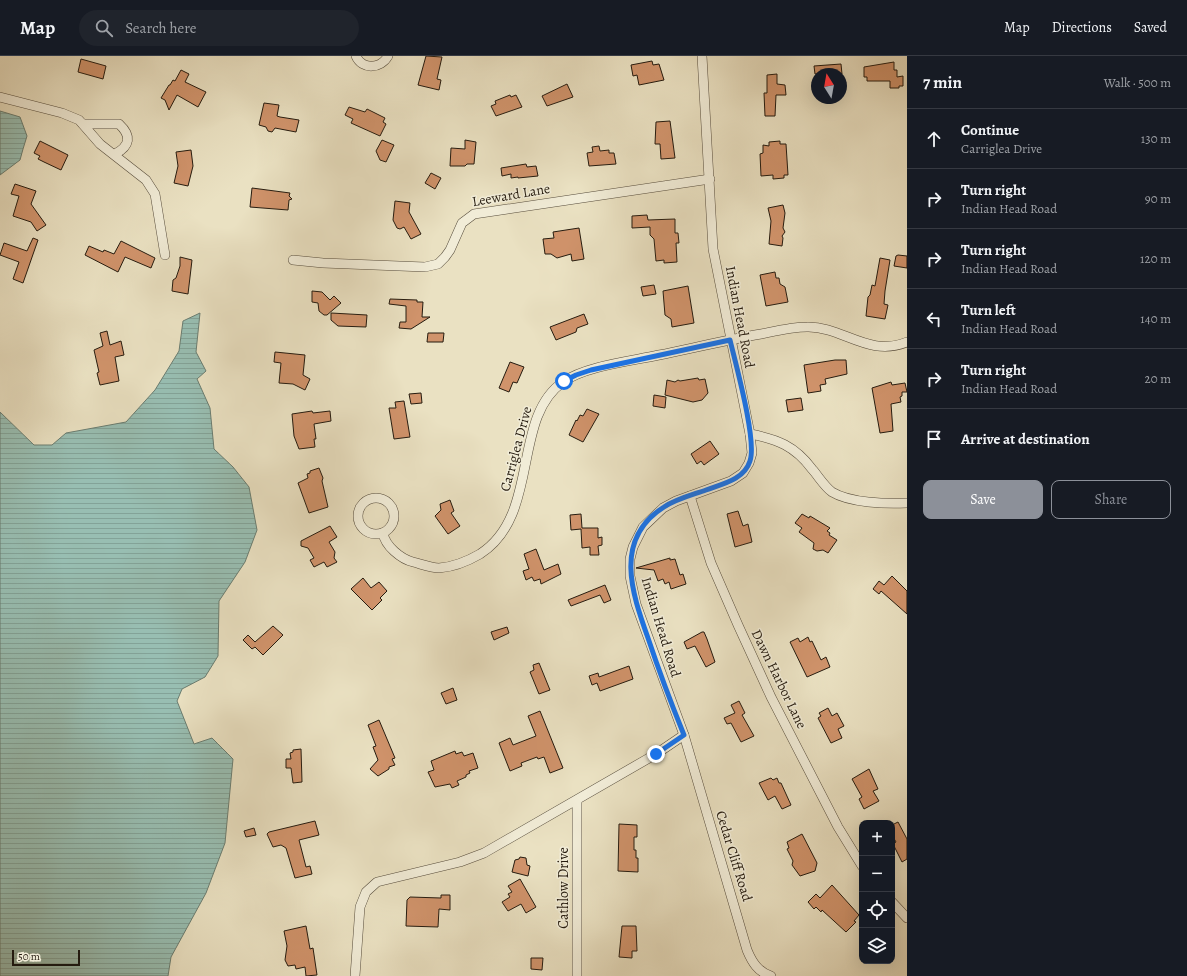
<!DOCTYPE html>
<meta charset="utf-8">
<style>
body{margin:0;font-family:Alegreya,serif;background:#20242c;color:#f1f3f6}
.controls{position:absolute;right:12px;bottom:12px;display:grid;overflow:hidden;border-radius:8px;box-shadow:0 4px 16px #0002}
.controls button{width:36px;height:36px;display:grid;place-items:center;padding:0;border:0;border-bottom:1px solid #363941;background:#171b24;color:#f1f3f6;font:20px sans-serif}
.compass{position:absolute;left:811px;top:12px;width:36px;height:36px;border-radius:50%;background:#171b24;box-shadow:0 4px 16px #0002;rotate:349deg}
.scale{position:absolute;left:12px;bottom:10px;width:68px;box-sizing:border-box;padding-left:4px;border:2px solid #251b0f;border-top:0;font-size:11px;line-height:14px;white-space:nowrap;color:#251b0f;-webkit-text-stroke:3px #f1ecd7;paint-order:stroke}
.stop{position:absolute;width:12px;height:12px;margin:-9px;border:3px solid #1a73e8;border-radius:50%;background:#fff}
.stop.end{background:#1a73e8;border-color:#fff;box-shadow:0 1px 4px #0008}
.list{margin:0;padding:0;list-style:none}
h2{display:flex;justify-content:space-between;align-items:center;height:52px;margin:0;padding:0 16px;font-size:17px}
h2 small{font-size:13px;font-weight:400;color:#9ea1a6}
.list li{display:grid;grid-template-columns:26px 1fr auto;gap:12px;align-items:center;box-sizing:border-box;height:60px;padding:0 16px;border-top:1px solid #363941}
.list b{display:block;font-size:15px;white-space:nowrap}
.list p{margin:0;font-size:13px;white-space:nowrap;color:#9ea1a6}
.list em{font-size:13px;font-style:normal;color:#9ea1a6}
.actions{display:flex;gap:8px;padding:12px 16px}
.actions a{flex:1;padding:9px 0;border:1px solid #8c9099;border-radius:8px;text-align:center;font-size:14px;color:#8c9099}
.actions .main{background:#8c9099;color:#fff}
.icon{flex:none;width:22px;height:22px;fill:none;stroke:currentColor;stroke-width:2;stroke-linecap:round;stroke-linejoin:round}
.map{position:relative;flex:none;width:907px;height:920px;overflow:hidden}
header{display:flex;align-items:center;gap:24px;box-sizing:border-box;height:56px;padding:0 20px;background:#171b24;border-bottom:1px solid #363941}
header strong{font-size:19px}
nav{display:flex;gap:22px;margin-inline-start:auto;font-size:14px}
.search{width:280px;height:36px;background:#20242c;display:flex;align-items:center;gap:10px;box-sizing:border-box;padding:0 14px;border-radius:22px;color:#9ea1a6;font-size:15px}
main{display:flex}
aside{flex:1;background:#171b24}
.map>svg:first-child{display:block}
.water{fill:url(#water-rules);stroke:#6a7d71}
.building{fill:#d0936b;stroke:#251b0f}
.lines{fill:none;stroke-linecap:round;stroke-linejoin:round}
.street-casing{stroke:#564c3c;stroke-width:10}
.street{stroke:#f1ecd7;stroke-width:9}
.route{stroke:#1a73e8;stroke-width:5}
.labels{text-anchor:middle;dominant-baseline:central;stroke-width:3;stroke-linejoin:round;paint-order:stroke}
.street-label{font-size:14px;fill:#251b0f;stroke:#f1ecd7}
</style>
<header>
<strong>Map</strong>
<div class="search"><svg class="icon" aria-label="search" viewBox="0 0 24 24"><circle cx="10" cy="10" r="6"/><path d="M15 15l6 6"/></svg>Search here</div>
<nav><a>Map</a><a>Directions</a><a>Saved</a></nav>
</header>
<main>
<div class="map">
<svg width="907" height="920" viewBox="0 0 907 920">
<defs>
<pattern id="water-rules" width="6" height="5" patternUnits="userSpaceOnUse"><rect width="6" height="5" fill="#98beb2"/><path d="M0 2.5h6" fill="none" stroke="#83a398"/></pattern>
</defs>
<rect width="100%" height="100%" fill="#eae1c2"/>
<filter id="stains"><feTurbulence type="fractalNoise" baseFrequency=".005" numOctaves="4"/><feColorMatrix values="0 0 0 0 .2 0 0 0 0 .09 0 0 0 0 .02 0 0 0 .5 -.17"/></filter>
<radialGradient id="worn" r=".72"><stop offset=".6" stop-color="#630" stop-opacity="0"/><stop offset="1" stop-color="#630" stop-opacity=".3"/></radialGradient>
<!-- water -->
<g class="water">
<polygon points="0,55 20,61 27,80 23,93 20,104 0,119"/>
<polygon points="200,257 196,296 206,315 197,323 210,352 214,393 233,411 249,431 257,474 245,506 219,545 218,600 205,621 182,633 177,645 194,688 212,682 233,703 225,787 206,837 171,901 168,920 0,920 0,356 34,389 52,389 66,377 126,366 155,334 179,295 183,265"/>
</g>
<!-- building -->
<g class="building">
<polygon points="426,0 442,1 437,23 441,24 439,34 418,29"/>
<polygon points="81,3 106,10 103,23 78,16"/>
<polygon points="652,5 653,9 659,8 664,24 639,29 637,19 633,20 631,9"/>
<polygon points="894,6 894,14 897,14 897,21 903,20 903,30 899,30 899,32 890,32 890,25 867,25 867,21 864,21 864,11"/>
<polygon points="841,8 842,18 815,18 814,10"/>
<polygon points="181,14 189,18 185,26 206,36 198,51 177,39 169,54 165,44 161,42 169,29 170,29 173,24 175,25"/>
<polygon points="777,18 777,28 785,29 786,39 776,39 775,60 765,60 764,37 767,37 767,19"/>
<polygon points="567,28 573,41 547,50 542,40"/>
<polygon points="510,39 511,41 516,39 522,51 496,60 491,50 496,48 495,45"/>
<polygon points="264,47 279,49 277,60 280,61 299,64 296,76 275,72 272,76 268,75 266,71 259,69"/>
<polygon points="349,51 365,56 367,53 385,62 383,66 386,68 380,80 351,67 353,63 345,59"/>
<polygon points="670,65 675,102 661,103 660,88 655,88 656,66"/>
<polygon points="382,84 394,89 386,106 380,104 376,95"/>
<polygon points="465,84 476,86 474,108 467,108 465,110 450,110 451,92 465,93"/>
<polygon points="40,85 68,99 61,114 44,106 38,103 40,100 34,97"/>
<polygon points="780,85 780,88 786,88 788,119 784,119 784,122 773,123 773,119 761,120 760,98 763,97 763,89 769,90 769,86"/>
<polygon points="599,90 600,95 609,94 609,97 614,97 616,108 589,110 587,97 593,96 592,91"/>
<polygon points="191,94 193,110 188,130 174,127 178,110 176,96"/>
<polygon points="526,108 527,111 536,110 538,120 518,122 518,121 511,122 511,118 502,120 501,112"/>
<polygon points="431,117 441,122 435,133 425,127"/>
<polygon points="15,128 36,135 31,148 46,169 37,175 31,166 13,160 19,140 11,138"/>
<polygon points="252,132 290,137 289,140 292,143 289,144 288,154 250,151"/>
<polygon points="395,145 410,147 409,156 421,178 411,183 404,171 400,173 397,172 393,164"/>
<polygon points="783,149 785,157 783,172 785,176 782,180 783,182 782,190 769,188 771,165 768,152"/>
<polygon points="647,159 648,164 675,163 675,177 678,177 679,187 676,187 677,206 664,207 664,204 656,205 654,183 650,179 650,171 632,172 632,160"/>
<polygon points="579,172 584,203 572,205 571,198 557,202 551,198 545,198 543,183 554,182 553,176"/>
<polygon points="33,182 38,184 23,227 13,223 19,206 0,199 4,187 27,195"/>
<polygon points="121,185 155,202 151,212 125,201 118,216 85,199 89,190 103,196 104,194 114,198"/>
<polygon points="898,199 907,200 907,212 894,210 896,200"/>
<polygon points="180,201 192,204 188,238 172,235 173,224 176,222 180,210"/>
<polygon points="880,202 890,204 885,235 884,248 888,249 885,263 866,260 868,241 870,239 872,229 875,230"/>
<polygon points="775,216 776,222 779,222 780,228 785,231 788,246 766,250 760,219"/>
<polygon points="654,229 656,238 643,240 641,231"/>
<polygon points="688,230 694,267 672,271 671,263 665,259 663,235"/>
<polygon points="312,235 322,236 330,244 334,240 341,247 327,259 324,259 319,255 318,247 312,246"/>
<polygon points="390,243 417,244 417,246 423,246 422,261 430,261 411,273 399,272 400,266 406,266 406,250 389,248"/>
<polygon points="331,257 367,259 366,271 338,270 331,264"/>
<polygon points="584,258 588,268 577,272 576,276 556,284 550,271"/>
<polygon points="107,275 110,289 121,285 124,299 115,301 119,325 100,329 97,317 99,316 94,294 103,290 100,277"/>
<polygon points="428,277 444,277 443,286 427,286"/>
<polygon points="275,296 305,299 303,319 310,323 305,334 293,328 279,327 281,307 274,306"/>
<polygon points="835,304 846,304 847,318 825,323 826,328 820,329 821,335 808,337 804,309"/>
<polygon points="510,306 524,311 517,327 513,326 509,336 499,332"/>
<polygon points="698,322 699,324 705,323 708,337 702,344 693,346 665,339 667,324 675,326 678,324 680,325"/>
<polygon points="891,326 892,329 905,327 907,336 902,336 902,340 900,341 901,346 891,348 893,375 880,377 872,332"/>
<polygon points="421,337 422,347 411,348 409,338"/>
<polygon points="654,339 666,341 665,352 653,350"/>
<polygon points="801,342 803,354 788,356 786,344"/>
<polygon points="404,345 410,381 394,383 389,352 396,352 395,346"/>
<polygon points="587,353 599,358 583,386 569,379 576,364 577,365 580,359 583,360"/>
<polygon points="312,355 313,357 330,355 331,365 314,368 316,383 314,383 315,391 299,393 294,380 292,358"/>
<polygon points="710,385 719,398 704,409 701,405 697,408 691,398"/>
<polygon points="319,412 323,422 322,425 328,451 309,457 298,427 308,422 307,418 310,417 310,415"/>
<polygon points="450,444 454,455 451,457 460,470 448,478 435,460 441,454 440,448"/>
<polygon points="738,455 743,470 748,468 752,486 735,491 727,458"/>
<polygon points="581,458 582,472 598,472 598,482 602,481 602,489 598,490 599,499 590,499 590,491 582,492 581,473 571,474 570,459"/>
<polygon points="802,458 809,462 810,460 830,472 827,475 830,477 829,479 837,484 828,497 823,494 817,495 813,493 814,487 799,476 802,472 795,467"/>
<polygon points="330,470 337,481 329,486 335,496 334,502 337,506 327,511 324,506 314,511 310,504 314,502 308,492 301,490 301,485"/>
<polygon points="536,493 544,514 558,508 561,518 541,528 540,523 534,525 532,521 526,524 523,515 529,513 524,498"/>
<polygon points="670,502 670,504 675,503 680,519 683,518 686,528 671,533 669,526 665,528 663,523 658,525 654,514 636,512"/>
<polygon points="892,520 907,535 907,558 881,535 879,538 873,533 879,525 884,529"/>
<polygon points="363,522 371,532 379,526 387,535 380,542 382,544 372,554 351,533"/>
<polygon points="605,529 611,544 604,547 600,539 571,550 568,544"/>
<polygon points="273,570 283,579 263,599 255,591 252,593 243,584 248,579 255,586"/>
<polygon points="507,571 509,577 494,584 491,576"/>
<polygon points="702,576 704,576 707,583 715,606 706,611 695,590 687,593 684,586"/>
<polygon points="808,581 810,586 812,585 821,604 826,601 830,611 807,621 790,586 798,582 800,586"/>
<polygon points="539,607 550,634 539,638 530,616 534,614 533,609"/>
<polygon points="629,610 633,623 600,635 597,627 592,629 589,620 598,617 599,621"/>
<polygon points="453,632 457,644 446,648 441,637"/>
<polygon points="739,645 745,657 742,659 754,680 741,686 731,667 727,668 724,662 735,657 731,649"/>
<polygon points="828,652 832,660 837,657 844,670 838,673 842,682 831,687 818,662 821,660 819,657"/>
<polygon points="540,655 563,712 550,717 544,701 538,703 537,701 521,707 522,710 510,715 499,687 510,682 513,689 536,680 528,660"/>
<polygon points="379,664 395,702 392,703 395,709 389,711 389,713 378,720 370,713 378,704 373,691 376,690 368,669"/>
<polygon points="301,693 302,726 293,727 291,712 286,712 286,703 291,703 290,697 293,696 293,694"/>
<polygon points="455,695 456,698 462,696 464,700 473,697 478,712 469,715 470,717 466,719 466,721 457,725 459,729 452,732 450,728 435,731 428,716 434,714 431,705"/>
<polygon points="869,713 878,733 873,735 879,745 864,753 859,743 862,741 852,723"/>
<polygon points="771,722 773,724 777,722 779,727 781,727 791,749 782,753 775,740 768,744 759,727"/>
<polygon points="315,765 319,779 299,784 306,811 310,810 312,818 295,822 286,792 281,789 273,791 267,778 269,776"/>
<polygon points="898,766 907,783 907,803 902,806 893,788 896,786 892,779 892,769"/>
<polygon points="619,768 637,769 637,781 634,781 634,794 636,794 636,802 638,802 638,816 618,815"/>
<polygon points="254,772 256,779 246,781 244,775"/>
<polygon points="802,778 817,807 815,815 800,820 792,809 793,805 787,793 789,792 787,786"/>
<polygon points="520,801 526,802 527,809 530,810 528,820 512,816 515,804 519,803"/>
<polygon points="520,823 536,851 526,857 521,848 508,855 502,846 510,841 508,838 512,836 508,830"/>
<polygon points="832,829 859,859 854,865 856,866 846,876 822,854 821,856 816,851 814,853 808,846 816,838 820,842"/>
<polygon points="441,839 450,839 450,854 439,853 438,871 406,870 407,844 410,841 441,842"/>
<polygon points="306,870 310,893 313,892 317,919 306,920 305,911 296,913 295,909 288,910 285,904 287,890 284,875"/>
<polygon points="622,870 636,870 637,895 632,895 632,902 619,901"/>
<polygon points="531,902 543,902 542,914 531,913"/>
</g>
<g class="lines">
<!-- street casing -->
<g class="street-casing">
<g id="street">
<path d="M356 0C362 14 381 13 388 0"/>
<path d="M702 0 713 193 750 378 752 397 749 407 743 417 731 425 676 445 663 452 643 471 633 491 630 503V520L636 548 684 679 747 894C752 906 758 916 771 920"/>
<polyline points="0,41 62,57 79,64 100,88 146,124 155,138 165,199"/>
<path d="M83 68H119C132 80 130 90 115 98"/>
<polyline points="293,204 323,207 425,211 438,208 445,201 450,194 462,167 474,158 710,123"/>
<path d="M750 378C777 383 795 390 812 413 819 421 824 430 832 436 850 447 886 448 907 447"/>
<polyline points="690,440 711,507 738,569 771,641 838,771 862,810"/>
<circle cx="376" cy="460" r="18"/>
<path d="M383 477C385 490 401 503 413 506 421 508 431 512 439 512 453 511 468 505 480 498 541 459 511 362 563 326 585 310 632 305 659 299 693 292 727 284 761 278 776 275 792 271 807 271 842 270 869 302 907 286"/>
<polyline points="892,846 907,862"/>
<polyline points="355,920 360,851 366,836 377,826 460,806 484,797 656,698 684,679"/>
<polyline points="577,920 577,745"/>
</g>
</g>
<!-- street -->
<use href="#street" class="street"/>
</g>
<g class="lines">
<!-- route -->
<path class="route" d="M564 325 576 319 591 314 730 284C736 309 757 385 750 405 744 424 722 428 706 434 692 439 676 443 664 451 613 483 632 537 648 582 659 615 671 647 684 679L656 698"/>
</g>
<g class="labels">
<!-- street labels -->
<g class="street-label">
<text transform="translate(511 139) rotate(-10)">Leeward Lane</text>
<text transform="translate(740 261) rotate(79)">Indian Head Road</text>
<text transform="translate(516 393) rotate(-75)">Carriglea Drive</text>
<text transform="translate(661 571) rotate(73)">Indian Head Road</text>
<text transform="translate(779 623) rotate(64)">Dawn Harbor Lane</text>
<text transform="translate(734 800) rotate(73)">Cedar Cliff Road</text>
<text transform="translate(563 832) rotate(-90)">Cathlow Drive</text>
</g>
</g>
<rect width="100%" height="100%" filter="url(#stains)"/>
<rect width="100%" height="100%" fill="url(#worn)"/>
</svg>
<div class="controls">
<button>+</button>
<button>−</button>
<button><svg class="icon" aria-label="locate" viewBox="0 0 24 24"><circle cx="12" cy="12" r="6"/><path d="M12 2v4M12 18v4M2 12h4M18 12h4"/></svg></button>
<button><svg class="icon" aria-label="layers" viewBox="0 0 24 24"><path d="M12 4l9 5-9 5-9-5zM3 14l9 5 9-5"/></svg></button>
</div>
<svg class="compass" viewBox="-18 -18 36 36"><path d="M0-13l5 13h-10z" fill="#e53935"/><path d="M0 13l5-13h-10z" fill="#9ea1a6"/></svg>
<div class="scale">50 m</div>
<div class="stop" style="left:564px;top:325px"></div>
<div class="stop end" style="left:656px;top:698px"></div>
</div>
<aside>
<h2>7 min<small>Walk · 500 m</small></h2>
<ul class="list">
<li><svg class="icon" aria-label="ahead" viewBox="0 0 24 24"><path d="M12 20V5M6 11l6-6 6 6"/></svg><div><b>Continue</b><p>Carriglea Drive</p></div><em>130 m</em></li>
<li><svg class="icon" aria-label="right" viewBox="0 0 24 24"><path d="M7 20v-9h11M14 6l5 5-5 5"/></svg><div><b>Turn right</b><p>Indian Head Road</p></div><em>90 m</em></li>
<li><svg class="icon" aria-label="right" viewBox="0 0 24 24"><path d="M7 20v-9h11M14 6l5 5-5 5"/></svg><div><b>Turn right</b><p>Indian Head Road</p></div><em>120 m</em></li>
<li><svg class="icon" aria-label="left" viewBox="0 0 24 24"><path d="M17 20v-9H6M10 6l-5 5 5 5"/></svg><div><b>Turn left</b><p>Indian Head Road</p></div><em>140 m</em></li>
<li><svg class="icon" aria-label="right" viewBox="0 0 24 24"><path d="M7 20v-9h11M14 6l5 5-5 5"/></svg><div><b>Turn right</b><p>Indian Head Road</p></div><em>20 m</em></li>
<li><svg class="icon" aria-label="arrive" viewBox="0 0 24 24"><path d="M6 21V4h12l-3 4 3 4H6"/></svg><div><b>Arrive at destination</b></div></li>
</ul>
<div class="actions"><a class="main">Save</a><a>Share</a></div>
</aside>
</main>
